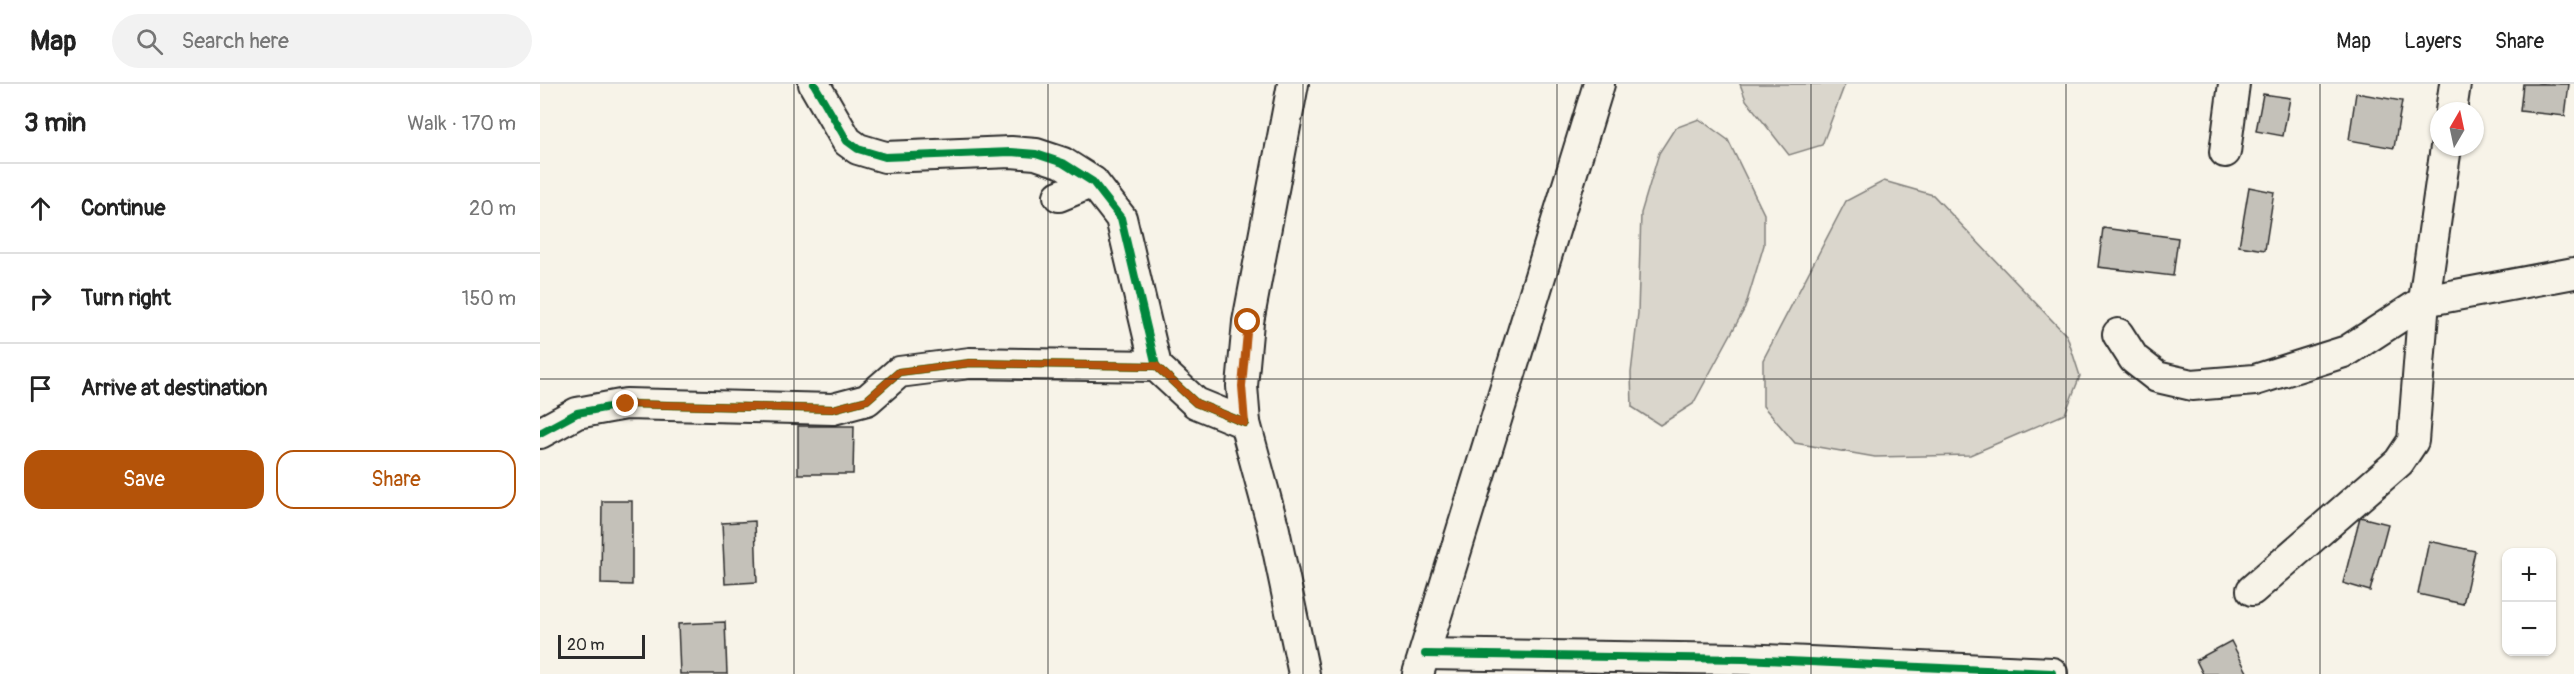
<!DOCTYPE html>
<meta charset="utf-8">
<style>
body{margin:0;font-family:Pangolin,sans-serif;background:#f2f2f2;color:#222}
.controls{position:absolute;right:18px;bottom:18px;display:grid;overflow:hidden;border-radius:12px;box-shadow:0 2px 4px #0004}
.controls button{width:54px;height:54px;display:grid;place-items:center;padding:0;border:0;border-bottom:2px solid #e0e0e0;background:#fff;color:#222;font:30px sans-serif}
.compass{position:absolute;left:1890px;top:18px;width:54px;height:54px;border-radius:50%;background:#fff;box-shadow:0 2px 4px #0004;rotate:9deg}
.scale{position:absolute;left:18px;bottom:15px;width:87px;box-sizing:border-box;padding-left:6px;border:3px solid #2b2b2b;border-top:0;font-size:16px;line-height:21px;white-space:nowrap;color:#2b2b2b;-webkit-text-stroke:4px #f7f3e8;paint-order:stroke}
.stop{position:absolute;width:18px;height:18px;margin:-14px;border:4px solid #b45309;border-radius:50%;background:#fff}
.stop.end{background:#b45309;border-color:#fff;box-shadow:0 2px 6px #0008}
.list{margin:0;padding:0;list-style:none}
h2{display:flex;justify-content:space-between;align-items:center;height:78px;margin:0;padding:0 24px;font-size:26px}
h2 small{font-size:20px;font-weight:400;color:#767676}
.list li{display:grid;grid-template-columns:39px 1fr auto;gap:18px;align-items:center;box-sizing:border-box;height:90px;padding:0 24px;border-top:2px solid #e0e0e0}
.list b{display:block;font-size:22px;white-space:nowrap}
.list em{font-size:20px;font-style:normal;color:#767676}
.actions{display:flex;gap:12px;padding:18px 24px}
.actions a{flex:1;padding:14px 0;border:2px solid #b45309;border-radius:18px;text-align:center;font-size:21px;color:#b45309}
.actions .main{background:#b45309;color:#fff}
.icon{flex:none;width:33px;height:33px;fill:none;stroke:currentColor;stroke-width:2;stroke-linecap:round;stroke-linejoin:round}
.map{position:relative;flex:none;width:2034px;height:590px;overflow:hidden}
header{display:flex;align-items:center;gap:36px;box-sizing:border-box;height:84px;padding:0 30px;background:#fff;border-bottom:2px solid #e0e0e0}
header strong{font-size:28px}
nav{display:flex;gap:33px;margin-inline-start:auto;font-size:21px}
.search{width:420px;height:54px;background:#f2f2f2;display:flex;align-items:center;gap:15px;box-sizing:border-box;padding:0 21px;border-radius:33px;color:#767676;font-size:22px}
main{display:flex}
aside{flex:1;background:#fff}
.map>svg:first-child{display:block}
.green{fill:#dad6cc;stroke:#82807c;stroke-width:1.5}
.building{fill:#c4c1b9;stroke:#2b2b2b;stroke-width:1.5}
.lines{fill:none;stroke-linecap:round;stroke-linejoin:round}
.minor-casing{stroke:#2b2b2b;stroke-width:34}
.minor{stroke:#f7f3e8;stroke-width:30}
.cycleway-casing{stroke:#f7f3e8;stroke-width:11}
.cycleway{stroke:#00873e;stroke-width:8}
.route{stroke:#b45309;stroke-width:8}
.grid{fill:none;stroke:#2b2b2b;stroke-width:1.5;stroke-opacity:0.55}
</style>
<header>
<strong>Map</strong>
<div class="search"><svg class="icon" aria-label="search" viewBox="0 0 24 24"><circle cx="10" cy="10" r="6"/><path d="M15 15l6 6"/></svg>Search here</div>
<nav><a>Map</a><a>Layers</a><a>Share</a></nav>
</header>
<main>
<aside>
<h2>3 min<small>Walk · 170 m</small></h2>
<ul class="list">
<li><svg class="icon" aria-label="ahead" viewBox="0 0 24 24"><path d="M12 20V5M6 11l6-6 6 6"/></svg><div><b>Continue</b></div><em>20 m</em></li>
<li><svg class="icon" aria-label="right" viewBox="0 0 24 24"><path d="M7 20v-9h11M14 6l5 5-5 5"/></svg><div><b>Turn right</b></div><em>150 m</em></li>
<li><svg class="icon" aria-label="arrive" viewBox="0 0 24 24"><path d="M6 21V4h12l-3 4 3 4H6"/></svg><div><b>Arrive at destination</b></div></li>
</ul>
<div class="actions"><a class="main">Save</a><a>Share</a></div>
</aside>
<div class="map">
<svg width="2034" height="590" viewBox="0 0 2034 590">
<rect width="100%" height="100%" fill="#f7f3e8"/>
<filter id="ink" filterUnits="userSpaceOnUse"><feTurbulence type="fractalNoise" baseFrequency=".0167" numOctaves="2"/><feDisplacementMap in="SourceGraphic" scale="12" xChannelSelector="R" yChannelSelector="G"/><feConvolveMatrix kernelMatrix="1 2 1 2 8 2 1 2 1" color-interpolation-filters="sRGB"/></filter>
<g filter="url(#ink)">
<!-- green -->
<g class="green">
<polygon points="1200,0 1305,0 1282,61 1249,71 1206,16"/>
<polygon points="1159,35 1188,56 1224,130 1224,161 1205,224 1153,320 1120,341 1092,323 1091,289 1098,229 1101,129 1119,69 1135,44"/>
<polygon points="1344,97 1393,111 1527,252 1540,292 1525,330 1430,371 1335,373 1255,359 1223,322 1223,276 1306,117"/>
</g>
<!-- building -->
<g class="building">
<polygon points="1983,0 2029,0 2025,32 1980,27"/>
<polygon points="1816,9 1862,17 1854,64 1809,56"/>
<polygon points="1723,10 1750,14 1743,52 1716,47"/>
<polygon points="1709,103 1734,108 1725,166 1699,162"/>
<polygon points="1563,144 1638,154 1633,192 1558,183"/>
<polygon points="258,342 314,342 313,390 258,390"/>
<polygon points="62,417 92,417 92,501 61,500"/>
<polygon points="1820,433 1848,440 1830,507 1803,499"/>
<polygon points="215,437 217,498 185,500 182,439"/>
<polygon points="1889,457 1935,467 1923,520 1878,510"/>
<polygon points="185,538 187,590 140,590 138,540"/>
<polygon points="1691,557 1708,590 1663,590 1656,576"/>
</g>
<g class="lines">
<!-- minor casing -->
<g class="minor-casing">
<g id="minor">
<polyline points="274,0 307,57 318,65 345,73 471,68 496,70 523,79 553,98 581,134 616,282 656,319 705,339"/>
<polyline points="753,0 708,238 702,302 705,339 734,446 764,590"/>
<polyline points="1911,27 1915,0"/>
<polyline points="1685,68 1694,0"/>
<polyline points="519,112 553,98"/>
<polyline points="1578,250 1594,275 1617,293 1652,301 1715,296 1807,267 1884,217 2034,189"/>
<polyline points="0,349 37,329 86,320 293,325 327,316 359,288 430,279 616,282"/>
<polyline points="1712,506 1859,378 1873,357 1884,217 1906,63"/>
<polyline points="885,570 1203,575 1512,589"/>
<polyline points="878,590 1059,0"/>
</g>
</g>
<!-- minor -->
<use href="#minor" class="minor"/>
<!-- cycleway casing -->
<g class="cycleway-casing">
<g id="cycleway">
<polyline points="274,0 307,57 318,65 345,73 471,68 496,70 523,79 553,98 581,134 616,282 656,319 705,339"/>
<polyline points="0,349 37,329 86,320 293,325 327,316 359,288 430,279 616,282"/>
<polyline points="885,570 1203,575 1512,589"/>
</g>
</g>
<!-- cycleway -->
<use href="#cycleway" class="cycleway"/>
</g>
</g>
<g class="lines" filter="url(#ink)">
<!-- route -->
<polyline class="route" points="86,320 293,325 327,316 359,288 430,279 616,282 656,319 705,339 702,302 708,238"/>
</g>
<!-- grid -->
<path class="grid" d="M254 0V590M508 0V590M763 0V590M1017 0V590M1271 0V590M1526 0V590M1780 0V590M0 295H2034"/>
</svg>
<div class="controls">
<button>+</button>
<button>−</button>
</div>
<svg class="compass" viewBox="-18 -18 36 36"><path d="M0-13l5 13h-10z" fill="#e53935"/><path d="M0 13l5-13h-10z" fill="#767676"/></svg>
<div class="scale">20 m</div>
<div class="stop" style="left:708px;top:238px"></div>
<div class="stop end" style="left:86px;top:320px"></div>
</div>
</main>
